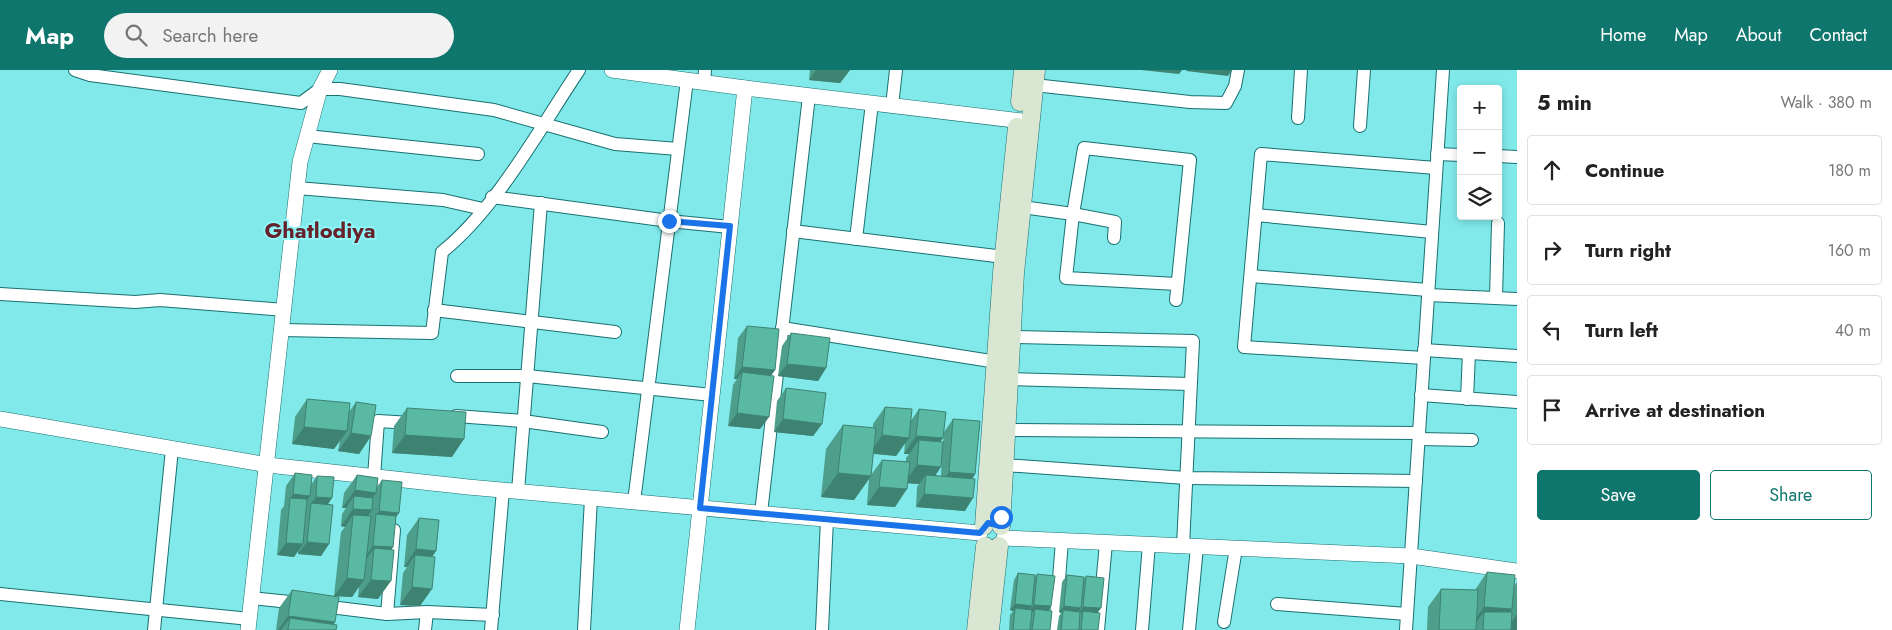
<!DOCTYPE html>
<meta charset="utf-8">
<style>
body{margin:0;font-family:Jost,sans-serif;background:#f2f2f2;color:#222}
.controls{position:absolute;right:15px;top:15px;display:grid;overflow:hidden;border-radius:5px;box-shadow:0 2px 8px #0003}
.controls button{width:45px;height:45px;display:grid;place-items:center;padding:0;border:0;border-bottom:1px solid #e0e0e0;background:#fff;color:#222;font:25px sans-serif}
.stop{position:absolute;width:15px;height:15px;margin:-11px;border:4px solid #1a73e8;border-radius:50%;background:#fff}
.stop.end{background:#1a73e8;border-color:#fff;box-shadow:0 1px 5px #0008}
.list{margin:0;padding:0;list-style:none}
h2{display:flex;justify-content:space-between;align-items:center;height:65px;margin:0;padding:0 20px;font-size:21px}
h2 small{font-size:16px;font-weight:400;color:#767676}
.list li{display:grid;grid-template-columns:32px 1fr auto;gap:15px;align-items:center;box-sizing:border-box;height:70px;margin:0 10px 10px;padding:0 10px;border:1px solid #e0e0e0;border-radius:5px}
.list b{display:block;font-size:19px;white-space:nowrap}
.list em{font-size:16px;font-style:normal;color:#767676}
.actions{display:flex;gap:10px;padding:15px 20px}
.actions a{flex:1;padding:11px 0;border:1px solid #0f766e;border-radius:5px;text-align:center;font-size:18px;color:#0f766e}
.actions .main{background:#0f766e;color:#fff}
.icon{flex:none;width:28px;height:28px;fill:none;stroke:currentColor;stroke-width:2;stroke-linecap:round;stroke-linejoin:round}
.map{position:relative;flex:none;width:1517px;height:560px;overflow:hidden}
header{display:flex;align-items:center;gap:30px;box-sizing:border-box;height:70px;padding:0 25px;background:#0f766e;color:#fff}
header strong{font-size:24px}
nav{display:flex;gap:28px;margin-inline-start:auto;font-size:18px}
.search{width:350px;height:45px;background:#f2f2f2;display:flex;align-items:center;gap:12px;box-sizing:border-box;padding:0 18px;border-radius:28px;color:#767676;font-size:19px}
main{display:flex}
aside{flex:1;background:#fff}
.map>svg:first-child{display:block}
.lines{fill:none;stroke-linecap:round;stroke-linejoin:round}
.minor-casing{stroke:#197071;stroke-width:14}
.tertiary-casing{stroke:#197071;stroke-width:16}
.secondary-casing{stroke:#197071;stroke-width:19}
.minor{stroke:#fff;stroke-width:12}
.tertiary{stroke:#fff;stroke-width:15}
.secondary{stroke:#d8e6d2;stroke-width:18}
.wall{fill:#4d9f8c;fill-rule:evenodd}
.shaded-wall{fill:#3e8272}
.building{fill:#59b9a3;stroke:#3e8272}
.route{stroke:#1a73e8;stroke-width:6}
.labels{text-anchor:middle;dominant-baseline:central;stroke-width:4;stroke-linejoin:round;paint-order:stroke}
.district-label{font-size:22px;font-weight:bold;fill:#67212a;stroke:#8ff7f8}
</style>
<header>
<strong>Map</strong>
<div class="search"><svg class="icon" aria-label="search" viewBox="0 0 24 24"><circle cx="10" cy="10" r="6"/><path d="M15 15l6 6"/></svg>Search here</div>
<nav><a>Home</a><a>Map</a><a>About</a><a>Contact</a></nav>
</header>
<main>
<div class="map">
<svg width="1517" height="560" viewBox="0 0 1517 560">
<rect width="100%" height="100%" fill="#81e9ea"/>
<g class="lines">
<!-- minor casing -->
<g class="minor-casing">
<g id="minor">
<polyline points="75,0 90,5 301,33 320,19 340,19 494,40 615,74 678,79"/>
<polyline points="704,13 705,0"/>
<polyline points="1034,15 1190,32 1226,33 1235,16 1238,0"/>
<polyline points="892,36 896,0"/>
<polyline points="1298,48 1301,0"/>
<polyline points="1360,56 1364,0"/>
<polyline points="307,66 478,84"/>
<polyline points="1437,84 1461,85"/>
<polyline points="1498,86 1517,87"/>
<polyline points="297,118 443,130 483,139"/>
<polyline points="492,127 669,151 730,157"/>
<polyline points="1022,137 1073,144 1084,78 1190,90 1176,230"/>
<polyline points="1256,145 1432,162"/>
<polyline points="793,161 1004,187"/>
<polyline points="1114,168 1115,152 1073,144 1066,208 1177,214"/>
<polyline points="856,169 872,33"/>
<polyline points="1251,206 1428,220"/>
<polyline points="0,224 135,232 160,230 284,240"/>
<polyline points="1428,225 1517,229"/>
<polyline points="1496,228 1498,153"/>
<polyline points="434,240 615,262"/>
<polyline points="782,258 997,292"/>
<path d="M282 260 432 263 442 182C496 139 540 58 579 0"/>
<polyline points="1012,267 1193,271 1183,476"/>
<polyline points="1424,280 1517,286"/>
<polyline points="1424,288 1244,277 1261,84 1436,98"/>
<polyline points="457,306 527,306 712,325"/>
<polyline points="1009,309 1190,314"/>
<polyline points="1421,325 1517,332"/>
<polyline points="1467,329 1469,283"/>
<polyline points="456,352 456,346 523,351 602,362"/>
<polyline points="1006,360 1419,363"/>
<polyline points="1419,369 1472,370"/>
<polyline points="1004,395 1186,408 1416,411"/>
<polyline points="374,407 378,351 412,353"/>
<polyline points="518,421 541,133"/>
<polyline points="634,432 687,10"/>
<polyline points="761,443 809,26"/>
<polyline points="0,524 250,549"/>
<polyline points="252,528 299,533"/>
<polyline points="1277,534 1407,544"/>
<polyline points="322,536 387,544 394,460"/>
<polyline points="387,544 427,542 493,545"/>
<polyline points="1224,552 1236,478"/>
<polyline points="154,560 172,379"/>
<polyline points="425,560 427,542"/>
<polyline points="491,560 503,420"/>
<polyline points="584,560 591,428"/>
<polyline points="822,560 827,449"/>
<polyline points="1055,560 1062,471"/>
<polyline points="1098,560 1106,473"/>
<polyline points="1142,560 1149,474"/>
<polyline points="1189,560 1197,477"/>
<polyline points="1406,560 1443,0"/>
</g>
</g>
<!-- tertiary casing -->
<g class="tertiary-casing">
<g id="tertiary">
<polyline points="612,0 745,18 1030,52"/>
<polyline points="0,349 268,395 468,417 980,463"/>
<polyline points="1004,468 1411,486 1517,501"/>
<polyline points="248,560 300,92 320,19 330,0"/>
<polyline points="687,560 745,18"/>
</g>
</g>
<!-- secondary casing -->
<g class="secondary-casing">
<g id="secondary">
<polyline points="1020,32 1023,0"/>
<polyline points="984,456 1002,203 1017,57"/>
<polyline points="1001,456 1015,203 1036,0"/>
<polyline points="976,560 985,476"/>
<polyline points="990,560 999,476"/>
</g>
</g>
<!-- minor -->
<use href="#minor" class="minor"/>
<!-- tertiary -->
<use href="#tertiary" class="tertiary"/>
<!-- secondary -->
<use href="#secondary" class="secondary"/>
</g>
<!-- wall -->
<g class="wall">
<polygon points="810,0 850,0 840,13 809,10"/>
<polygon points="747,256 775,300 771,305 769,347 760,359 728,356 733,315 737,309 734,309 738,268"/>
<polygon points="791,263 826,298 818,311 778,306 782,276"/>
<polygon points="786,318 822,354 813,366 774,362 777,331"/>
<polygon points="307,329 349,342 356,332 371,366 359,384 338,381 340,371 334,379 292,374 295,347"/>
<path d="M885 337 910 352 919 339 943 368 940 372H943L944 362 953 349 975 404 972 409 965 441 916 437 917 417 919 414 908 413 895 437 867 435 869 409 854 430 821 427 826 379 843 355 873 358V354ZM905 373 904 384H909L906 388V392L882 390 871 405 873 384 896 386ZM942 384 941 406 935 405Z"/>
<polygon points="407,338 452,387 392,383 394,356"/>
<polygon points="295,403 311,415 317,406 332,428 328,434 329,474 321,486 298,484 298,481 294,487 277,485 281,440 284,436 286,416"/>
<polygon points="357,405 377,417 382,410 396,447 393,477 391,480 378,529 358,527 359,516 352,527 334,526 341,462 345,457 341,456 342,444 346,438 342,438 344,423"/>
<polygon points="419,448 436,481 432,487 420,536 400,535 403,503 407,497 404,497 407,465"/>
<polygon points="1487,502 1514,516 1517,512 1517,560 1427,560 1428,537 1441,519 1475,520"/>
<polygon points="1018,503 1035,507 1037,504 1051,536 1048,541 1050,560 1009,560 1010,545 1013,541 1010,540 1014,510"/>
<polygon points="1067,505 1084,509 1086,506 1098,543 1098,560 1057,560 1059,546 1061,543 1059,542 1062,512"/>
<polygon points="292,520 335,552 334,554 336,560 276,560 279,538"/>
</g>
<!-- shaded-wall -->
<g class="shaded-wall">
<polygon points="816,0 850,0 840,13 809,10"/>
<polygon points="1141,0 1182,0 1179,4"/>
<polygon points="1187,0 1232,0 1228,6 1186,1"/>
<polygon points="787,294 826,298 818,311 778,306"/>
<polygon points="742,297 775,300 766,313 742,302 737,309 734,309"/>
<polygon points="737,343 769,347 760,359 728,356"/>
<polygon points="783,349 822,354 813,366 774,362"/>
<polygon points="304,357 347,361 334,379 292,374"/>
<polygon points="351,363 371,366 359,384 338,381"/>
<polygon points="405,365 464,369 452,387 392,383"/>
<polygon points="882,365 909,368 896,386 870,383"/>
<polygon points="916,366 943,368 930,386 919,370 909,384 904,384"/>
<polygon points="917,395 941,397 929,415 926,405 919,414 904,413"/>
<polygon points="949,402 975,404 967,417 940,415"/>
<polygon points="838,403 871,406 854,430 821,427"/>
<polygon points="879,417 907,419 895,437 867,435"/>
<polygon points="355,420 376,423 364,440 372,440 359,458 353,445 345,457 341,456 353,439 354,426 346,438 342,438"/>
<polygon points="293,424 310,426 301,438 290,429"/>
<polygon points="924,424 973,428 965,441 916,437"/>
<polygon points="316,427 332,428 323,441 310,435"/>
<polygon points="379,441 399,443 386,461 376,445"/>
<polygon points="307,472 329,474 321,486 298,484"/>
<polygon points="286,473 303,474 294,487 277,485"/>
<polygon points="373,476 393,477 381,495 374,478 363,494 361,493"/>
<polygon points="416,479 436,481 423,499 415,485 407,497 404,497"/>
<polygon points="347,508 364,510 352,527 334,526"/>
<polygon points="371,510 391,511 378,529 358,527"/>
<polygon points="412,517 432,519 420,536 400,535"/>
<polygon points="1015,534 1032,536 1028,542 1015,538 1013,541 1010,540"/>
<polygon points="1034,535 1051,536 1047,543 1035,539 1033,542 1029,541"/>
<polygon points="1064,536 1081,538 1077,544 1063,540 1061,543 1059,542"/>
<polygon points="1083,537 1101,538 1096,545 1083,541 1081,543 1079,543"/>
<polygon points="1484,537 1512,539 1499,557 1484,542 1474,555 1472,554"/>
<polygon points="1517,544 1517,560 1506,560"/>
<polygon points="288,546 335,552 330,560 290,548 281,560 278,560"/>
</g>
<!-- building -->
<g class="building">
<polygon points="747,256 779,259 775,300 742,297"/>
<polygon points="791,263 830,268 826,298 787,294"/>
<polygon points="742,302 774,306 769,347 737,343"/>
<polygon points="786,318 826,323 822,354 783,349"/>
<polygon points="307,329 350,333 347,361 304,357"/>
<polygon points="356,332 376,335 371,366 351,363"/>
<polygon points="885,337 912,339 909,368 882,365"/>
<polygon points="407,338 466,342 464,369 405,365"/>
<polygon points="919,339 946,342 943,368 916,366"/>
<polygon points="953,349 980,351 975,404 949,402"/>
<polygon points="843,355 876,358 871,406 838,403"/>
<polygon points="919,370 943,372 941,397 917,395"/>
<polygon points="882,390 910,392 907,419 879,417"/>
<polygon points="295,403 312,405 310,426 293,424"/>
<polygon points="357,405 378,408 376,423 355,420"/>
<polygon points="926,405 975,409 973,428 924,424"/>
<polygon points="317,406 334,407 332,428 316,427"/>
<polygon points="382,410 402,412 399,443 379,441"/>
<polygon points="354,426 373,428 372,440 353,439"/>
<polygon points="290,428 307,429 303,474 286,473"/>
<polygon points="311,433 333,435 329,474 307,472"/>
<polygon points="376,444 396,446 393,477 373,476"/>
<polygon points="353,445 371,446 364,510 347,508"/>
<polygon points="419,448 439,450 436,481 416,479"/>
<polygon points="374,478 394,480 391,511 371,510"/>
<polygon points="415,485 435,487 432,519 412,517"/>
<polygon points="1487,502 1515,505 1512,539 1484,537"/>
<polygon points="1018,503 1035,505 1032,536 1015,534"/>
<polygon points="1037,504 1055,506 1051,536 1034,535"/>
<polygon points="1067,505 1084,507 1081,538 1064,536"/>
<polygon points="1086,506 1104,508 1101,538 1083,537"/>
<polygon points="1441,519 1478,520 1476,560 1439,560"/>
<polygon points="292,520 339,527 335,552 288,546"/>
<polygon points="1015,538 1032,540 1030,560 1013,560"/>
<polygon points="1035,539 1052,541 1050,560 1032,560"/>
<polygon points="1063,540 1080,542 1079,560 1061,560"/>
<polygon points="1083,541 1100,543 1098,560 1081,560"/>
<polygon points="1484,542 1512,542 1511,560 1483,560"/>
<polygon points="290,548 337,555 336,560 288,560"/>
</g>
<g class="lines">
<!-- route -->
<polyline class="route" points="669,151 730,156 700,438 980,463 988,453 1001,456 1001,447"/>
</g>
<g class="labels">
<!-- district labels -->
<g class="district-label">
<text x="320" y="160">Ghatlodiya</text>
</g>
</g>
</svg>
<div class="controls">
<button>+</button>
<button>−</button>
<button><svg class="icon" aria-label="layers" viewBox="0 0 24 24"><path d="M12 4l9 5-9 5-9-5zM3 14l9 5 9-5"/></svg></button>
</div>
<div class="stop" style="left:1001px;top:447px"></div>
<div class="stop end" style="left:669px;top:151px"></div>
</div>
<aside>
<h2>5 min<small>Walk · 380 m</small></h2>
<ul class="list">
<li><svg class="icon" aria-label="ahead" viewBox="0 0 24 24"><path d="M12 20V5M6 11l6-6 6 6"/></svg><div><b>Continue</b></div><em>180 m</em></li>
<li><svg class="icon" aria-label="right" viewBox="0 0 24 24"><path d="M7 20v-9h11M14 6l5 5-5 5"/></svg><div><b>Turn right</b></div><em>160 m</em></li>
<li><svg class="icon" aria-label="left" viewBox="0 0 24 24"><path d="M17 20v-9H6M10 6l-5 5 5 5"/></svg><div><b>Turn left</b></div><em>40 m</em></li>
<li><svg class="icon" aria-label="arrive" viewBox="0 0 24 24"><path d="M6 21V4h12l-3 4 3 4H6"/></svg><div><b>Arrive at destination</b></div></li>
</ul>
<div class="actions"><a class="main">Save</a><a>Share</a></div>
</aside>
</main>
